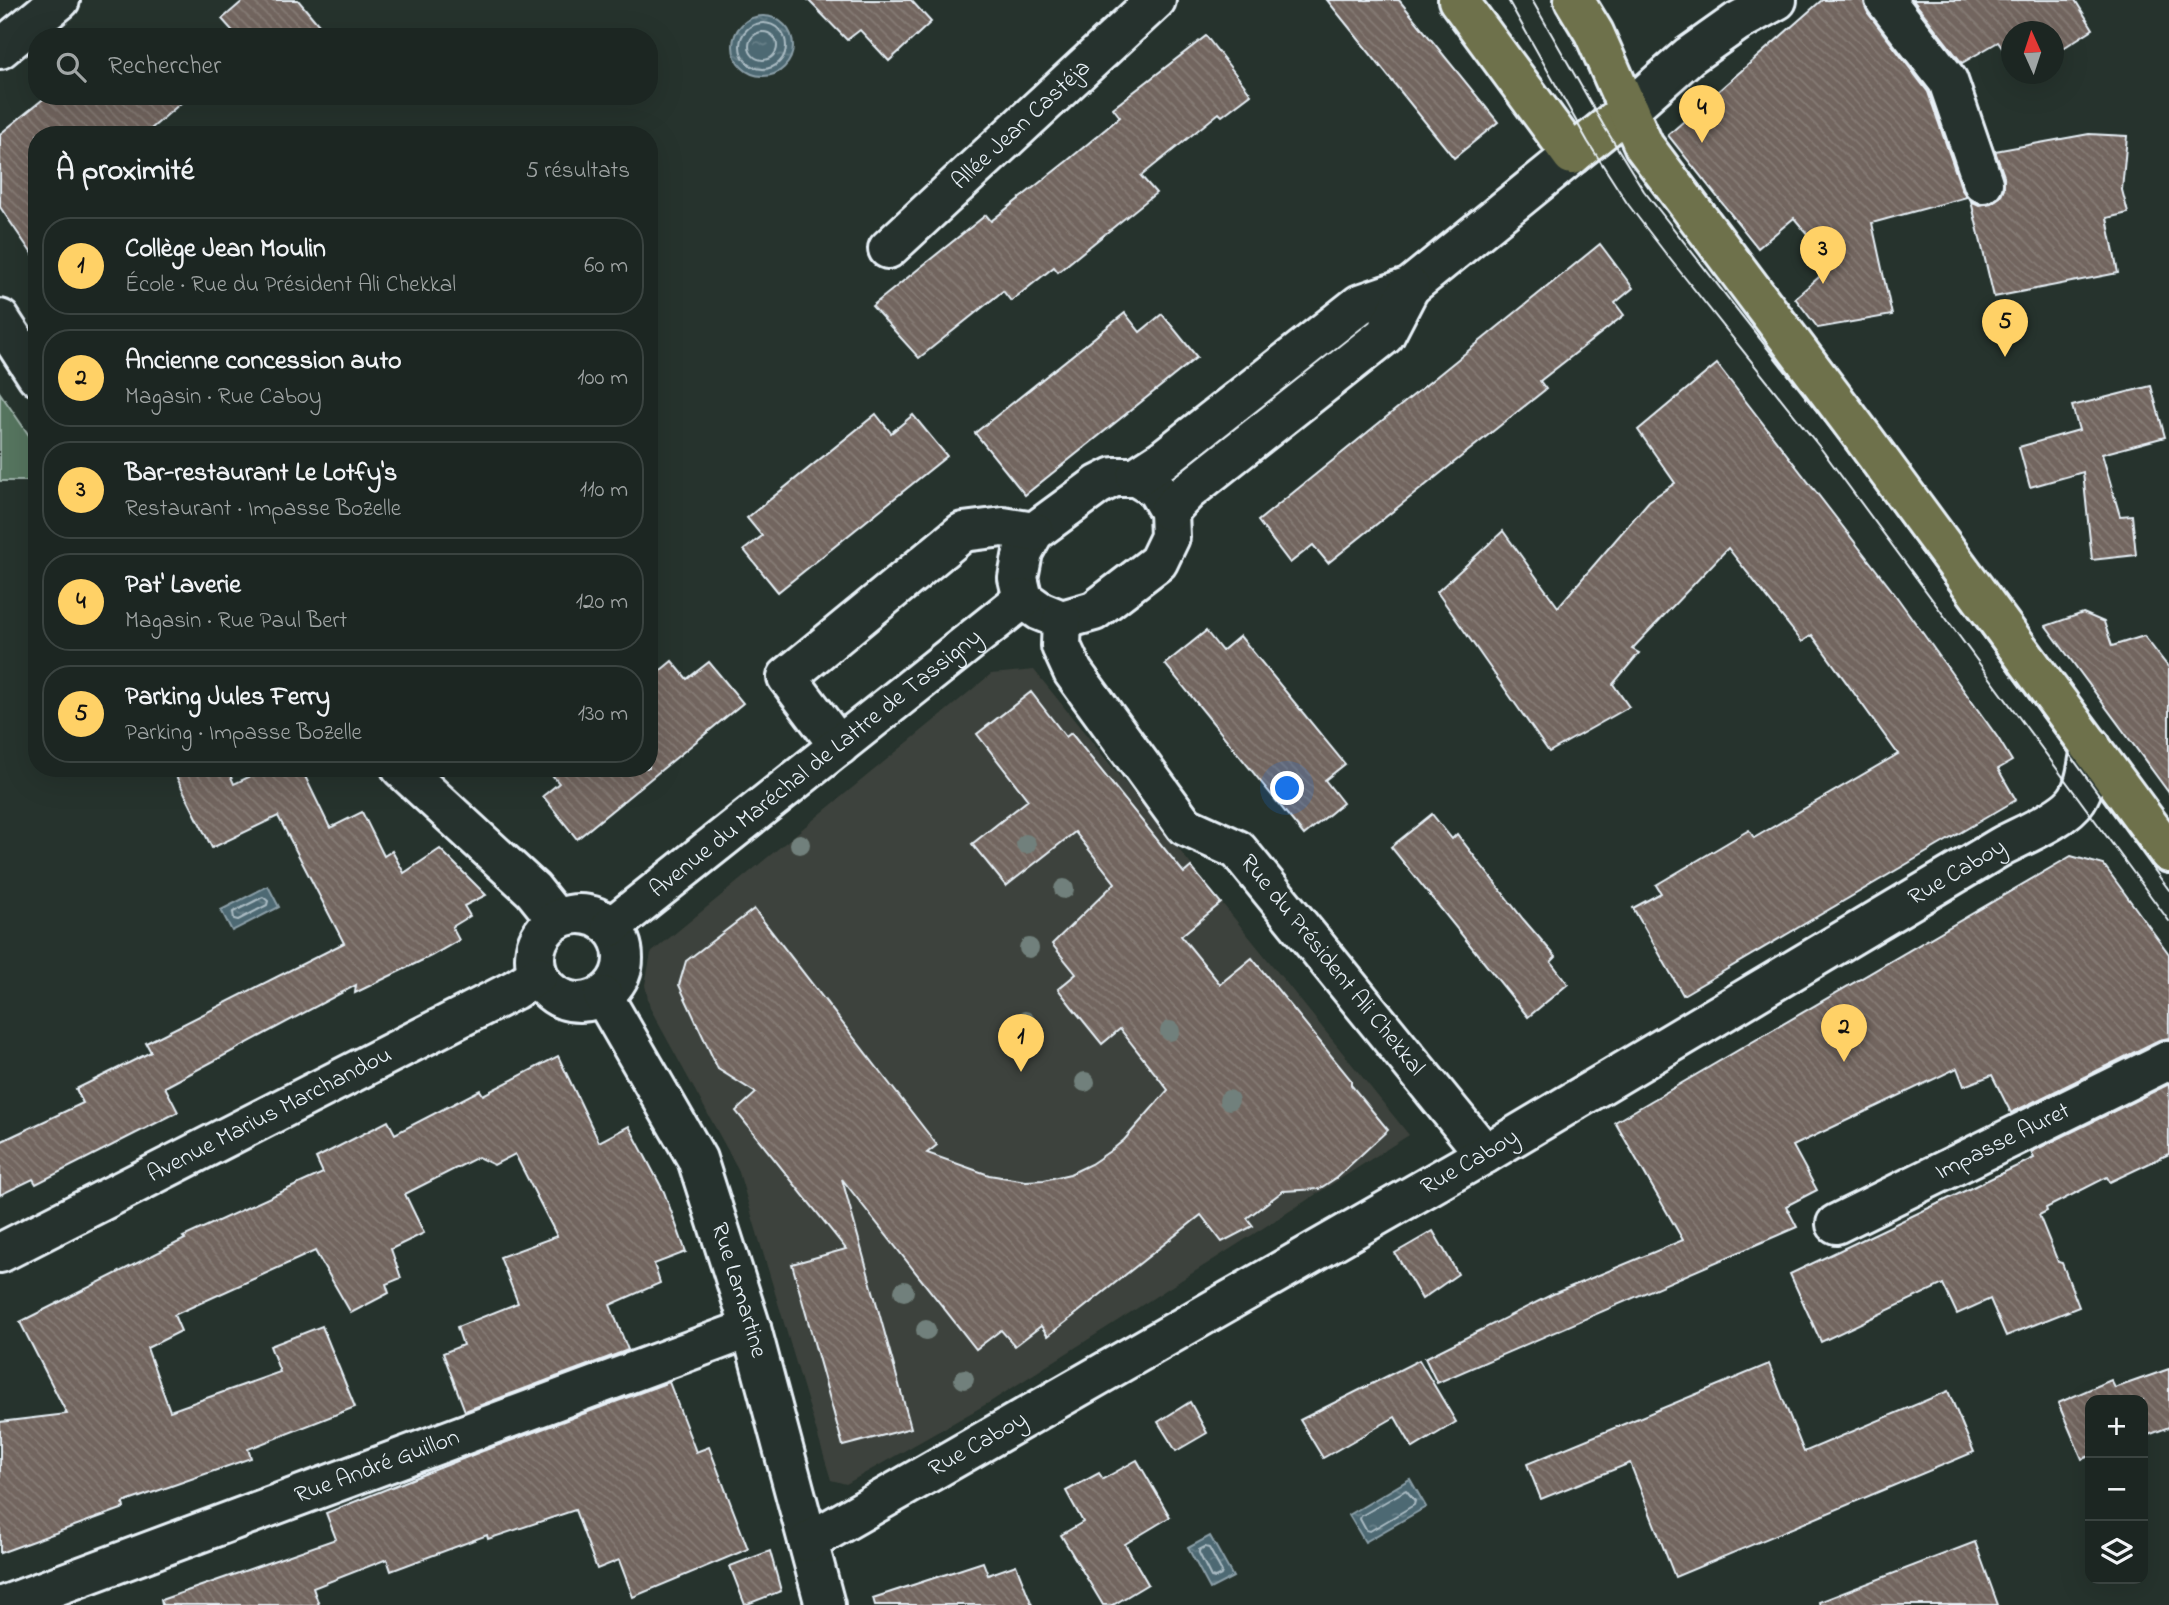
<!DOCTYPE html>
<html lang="fr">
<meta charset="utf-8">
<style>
body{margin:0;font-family:"Indie Flower",sans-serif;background:#252e2a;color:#f1f3f6}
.controls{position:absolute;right:21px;bottom:21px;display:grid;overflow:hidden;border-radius:14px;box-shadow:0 7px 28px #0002}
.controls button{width:63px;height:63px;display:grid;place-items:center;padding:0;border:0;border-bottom:2px solid #3a4340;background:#1c2622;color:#f1f3f6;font:35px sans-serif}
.compass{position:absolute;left:2001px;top:21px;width:63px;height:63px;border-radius:50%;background:#1c2622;box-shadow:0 7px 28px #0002;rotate:357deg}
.you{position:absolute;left:1288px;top:789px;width:24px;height:24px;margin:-18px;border:5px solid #fff;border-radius:50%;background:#1a73e8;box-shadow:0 0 0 10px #1a73e833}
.badge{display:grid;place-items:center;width:46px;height:46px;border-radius:50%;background:#ffd166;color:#111;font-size:23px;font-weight:700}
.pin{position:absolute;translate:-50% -58px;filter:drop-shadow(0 2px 4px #0008)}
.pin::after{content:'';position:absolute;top:37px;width:24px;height:21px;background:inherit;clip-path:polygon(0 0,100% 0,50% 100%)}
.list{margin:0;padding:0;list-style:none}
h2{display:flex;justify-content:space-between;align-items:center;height:91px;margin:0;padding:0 28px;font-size:30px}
h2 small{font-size:23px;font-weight:400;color:#a0a5a5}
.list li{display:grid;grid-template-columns:46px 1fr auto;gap:21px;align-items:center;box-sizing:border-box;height:98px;margin:0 14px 14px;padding:0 14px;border:2px solid #3a4340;border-radius:28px}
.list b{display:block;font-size:26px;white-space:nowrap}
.list p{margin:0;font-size:23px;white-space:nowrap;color:#a0a5a5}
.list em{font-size:23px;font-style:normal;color:#a0a5a5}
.icon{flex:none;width:38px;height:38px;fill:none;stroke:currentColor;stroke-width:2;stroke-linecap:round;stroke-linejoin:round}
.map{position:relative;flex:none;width:2169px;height:1605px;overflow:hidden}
.search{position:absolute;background:#1c2622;box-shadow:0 7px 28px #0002;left:28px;top:28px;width:630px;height:77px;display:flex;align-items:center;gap:18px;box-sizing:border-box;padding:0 24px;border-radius:28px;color:#a0a5a5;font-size:26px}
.panel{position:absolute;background:#1c2622;box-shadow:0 7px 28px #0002;left:28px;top:126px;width:630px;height:651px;border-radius:28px}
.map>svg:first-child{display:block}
.built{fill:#3d423c}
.garden{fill:#56755e;stroke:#9fb3ab;stroke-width:2}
.water{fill:url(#water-ripples);stroke:#8b9fa8;stroke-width:2}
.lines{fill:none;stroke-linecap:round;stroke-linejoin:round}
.shore{stroke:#aabbc3;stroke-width:2}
.building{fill:url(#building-back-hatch);stroke:#e8f1f8;stroke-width:2}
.minor-casing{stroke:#e8f1f8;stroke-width:44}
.major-casing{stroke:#e8f1f8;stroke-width:44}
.minor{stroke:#26332d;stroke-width:38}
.major{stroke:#6e714b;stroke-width:38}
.tram{stroke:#e8f1f8;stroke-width:2}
.tree{fill:#71807b}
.labels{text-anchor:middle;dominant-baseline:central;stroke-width:6;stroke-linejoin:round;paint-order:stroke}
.street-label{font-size:24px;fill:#e8f1f8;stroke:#26332d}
</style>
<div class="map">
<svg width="2169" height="1605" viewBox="0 0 2169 1605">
<defs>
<pattern id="water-ripples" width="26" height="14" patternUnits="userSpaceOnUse" patternTransform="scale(1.75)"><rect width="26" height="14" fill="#4d6973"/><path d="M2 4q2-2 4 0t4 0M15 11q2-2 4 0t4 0" fill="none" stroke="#677f88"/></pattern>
<pattern id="building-back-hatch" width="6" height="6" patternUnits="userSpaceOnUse" patternTransform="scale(1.75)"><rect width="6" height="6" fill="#72655e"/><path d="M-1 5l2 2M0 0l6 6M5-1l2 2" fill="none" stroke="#867c76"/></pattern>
</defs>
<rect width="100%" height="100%" fill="#26332d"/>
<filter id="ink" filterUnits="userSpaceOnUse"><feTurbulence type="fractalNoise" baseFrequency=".0143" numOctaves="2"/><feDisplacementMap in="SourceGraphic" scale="14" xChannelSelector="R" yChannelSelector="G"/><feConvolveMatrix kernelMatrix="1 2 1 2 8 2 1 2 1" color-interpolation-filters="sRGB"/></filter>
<g filter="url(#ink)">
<!-- built -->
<polygon class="built" points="1034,670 1409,1135 990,1402 846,1484 831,1480 738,1169 650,1008 645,985 651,953 991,674"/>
<!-- garden -->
<polygon class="garden" points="0,393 37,447 37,481 0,481"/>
<!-- water -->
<g class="water">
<circle cx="763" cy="46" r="30"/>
<polygon points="268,886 279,907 232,931 221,910"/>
<polygon points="1410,1479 1426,1507 1365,1542 1349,1515"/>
<polygon points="1210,1536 1233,1577 1210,1589 1188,1548"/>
</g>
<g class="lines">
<!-- shore -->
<g class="shore">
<circle cx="763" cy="46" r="23"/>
<circle cx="763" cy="46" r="14"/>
<polygon points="263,897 268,901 267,905 238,920 234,919 233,912"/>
<polygon points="1406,1490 1415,1501 1414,1505 1370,1531 1366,1530 1360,1519 1361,1516"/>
<polygon points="1205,1547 1209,1548 1222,1572 1221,1575 1215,1578 1211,1577 1199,1553 1199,1550"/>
</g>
</g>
<!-- building -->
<g class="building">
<polygon points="244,0 298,0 329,37 238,37 222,19"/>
<polygon points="808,0 911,0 931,22 889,61 860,30 847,40"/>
<polygon points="1327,0 1399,0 1498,122 1454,158"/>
<polygon points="1822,0 1864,0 1868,13 1928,92 1962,190 1967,197 1872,223 1892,315 1818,328 1795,298 1833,265 1794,218 1758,248 1668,135"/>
<polygon points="1913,0 2075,0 2093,29 2054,54 2054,32 2012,32 2012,62 1998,42 1962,63"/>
<polygon points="1206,36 1251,94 1222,116 1219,113 1141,176 1156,193 1058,272 1054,267 1011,301 1003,291 919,358 872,306 986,215 991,221 1067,161 1120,117 1113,108"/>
<polygon points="47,96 189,96 144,135 37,135 37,261 0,207 0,134"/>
<polygon points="2089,134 2127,136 2122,190 2128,213 2107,218 2118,273 1994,297 1971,201 1979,205 1991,203 2000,197 2004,188 2004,176 1995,151"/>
<polygon points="1600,244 1633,288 1615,303 1624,315 1540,381 1546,389 1328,563 1313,545 1290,563 1258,521"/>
<polygon points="1125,313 1140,332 1162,314 1197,357 1025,495 975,433"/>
<polygon points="1717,364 1891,589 1998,738 2012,761 1998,769 2016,800 1683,995 1633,908 1661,893 1656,885 1749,830 1754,838 1898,754 1812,635 1802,642 1728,548 1632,649 1639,653 1613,684 1629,707 1549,752 1437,592 1503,531 1558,607 1649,501 1675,483 1638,430"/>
<polygon points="2151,386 2165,437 2102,454 2120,516 2132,515 2136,555 2092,560 2083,472 2030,487 2019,447 2079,430 2072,406"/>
<polygon points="876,414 891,433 913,415 947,456 778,592 744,550 762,536 747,518"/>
<polygon points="2083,613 2104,622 2112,646 2144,636 2169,668 2169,793 2046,626"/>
<polygon points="1206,631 1222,651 1240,636 1345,764 1325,780 1343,803 1304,835 1165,664"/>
<polygon points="672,661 687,679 709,662 743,703 577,839 543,796 559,783 546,768 649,768 649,680"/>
<polygon points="1031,692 1066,737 1071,733 1184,873 1191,867 1221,903 1181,936 1220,984 1252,958 1351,1080 1351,1085 1388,1130 1336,1178 1319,1189 1283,1191 1247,1218 1253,1226 1222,1242 1201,1215 1048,1336 1041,1326 1015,1346 1001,1330 976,1349 842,1179 911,1428 843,1446 792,1264 846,1249 736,1111 756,1093 718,1069 679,985 686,961 754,909 937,1145 927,1153 989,1175 1026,1181 1044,1180 1070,1174 1091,1164 1113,1149 1124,1140 1168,1090 1120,1029 1102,1044 1072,1007 1058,989 1076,974 1052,944 1115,883 1075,832 1006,886 972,844 1028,800 977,734"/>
<polygon points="172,768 227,768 234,784 268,768 301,768 330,828 362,812 384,856 392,851 404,873 440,849 486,895 464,906 470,916 452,927 459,940 431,956 355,993 356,985 165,1087 178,1112 36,1184 33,1179 0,1195 0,1142 83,1103 76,1089 151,1052 146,1043 344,943 278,816 212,848"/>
<polygon points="1432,814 1452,839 1457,834 1523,919 1556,957 1551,962 1568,984 1528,1017 1391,847"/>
<polygon points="2071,856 2104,865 2169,954 2169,1038 2159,1040 2011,1113 1992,1075 1964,1086 1957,1068 1793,1146 1817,1190 1786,1206 1797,1227 1437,1383 1425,1358 1553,1294 1683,1240 1615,1122"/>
<polygon points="558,1056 599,1142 629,1126 664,1192 686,1252 654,1264 660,1283 610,1305 628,1350 465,1411 443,1353 463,1345 457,1327 518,1303 500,1257 557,1236 515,1154 494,1165 478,1157 405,1194 424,1233 391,1249 401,1278 386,1284 389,1293 351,1313 315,1251 174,1315 181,1331 147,1348 170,1411 280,1372 270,1346 322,1326 355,1407 248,1449 251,1458 123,1503 124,1508 0,1553 0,1422 67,1414 20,1322 185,1239 183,1237 323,1173 316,1158 388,1121 395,1134 480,1090 483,1095"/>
<polygon points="2169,1084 2169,1154 2110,1182 2107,1177 2046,1208 2047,1211 2039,1215 2058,1262 2062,1263 2079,1307 2006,1336 1990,1299 1957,1314 1943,1284 1821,1342 1790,1274 2034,1158 2031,1152"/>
<polygon points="1433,1231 1458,1274 1422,1299 1395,1253"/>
<polygon points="1419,1360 1456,1422 1413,1448 1395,1417 1323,1458 1300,1420"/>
<polygon points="1769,1364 1804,1452 1948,1391 1974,1452 1675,1577 1630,1463 1541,1499 1527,1464"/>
<polygon points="2169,1369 2169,1427 2143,1437 2143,1400 2090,1400 2090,1456 2082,1459 2058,1403 2111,1380 2115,1388"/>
<polygon points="669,1382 696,1452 709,1447 748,1549 633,1597 619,1560 597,1569 575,1510 488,1539 487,1535 391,1571 387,1559 313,1588 319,1605 162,1605 161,1600 336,1539 326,1513 480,1452"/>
<polygon points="1190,1402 1207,1433 1176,1451 1158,1422"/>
<polygon points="1137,1460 1170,1517 1125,1544 1148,1584 1113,1605 1103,1605 1061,1535 1083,1522 1066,1491 1099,1473 1103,1479"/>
<polygon points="1975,1542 1998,1605 1820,1605 1819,1602"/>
<polygon points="770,1551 781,1591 745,1605 730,1566"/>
<polygon points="983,1562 988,1575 1016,1565 1032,1605 875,1605 873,1598"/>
</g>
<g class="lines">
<!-- minor casing -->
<g class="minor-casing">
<g id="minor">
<polyline points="1885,0 1948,81 1983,183"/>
<polyline points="0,49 60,0"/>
<polyline points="1628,110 1689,56 1737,22 1777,0"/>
<path id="s1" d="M888 249 1156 0"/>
<polyline points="0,319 37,376"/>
<polygon points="1114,477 1136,477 1156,489 1169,511 1170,537 1158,562 1094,611 1062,620 1040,611 1023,599 1018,578 1023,552 1034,532 1098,485"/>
<polyline points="1136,477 1162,460 1360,304 1410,287 1572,155"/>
<polyline points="1169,511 1188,491 1385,335 1410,287"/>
<path id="s2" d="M1062 620 1061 646 1073 672 1185 826 1238 850 1485 1154"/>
<polyline points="839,746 787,677 963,532 1003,527 1034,532"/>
<polyline points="401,768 533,890 557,920"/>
<circle cx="579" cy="958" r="44"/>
<path id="s3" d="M611 927 1023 599"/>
<path id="s4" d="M603 996 697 1159 751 1328 825 1605"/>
<path id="s5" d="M1836 1224 2169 1060"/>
<path id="s6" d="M0 1253 514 990 538 975"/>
<path id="s7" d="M808 1542 1485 1154 2002 846C2023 835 2065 818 2077 799 2087 784 2088 763 2091 746"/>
<path id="s8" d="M5 1605 751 1328"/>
</g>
</g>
<!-- major casing -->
<g class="major-casing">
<g id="major">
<polyline points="1458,0 1572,155 1628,110"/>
<polyline points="1574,0 1594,33 1644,146 1856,428 2169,853"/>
</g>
</g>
<!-- minor -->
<use href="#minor" class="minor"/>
<!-- major -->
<use href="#major" class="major"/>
<!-- tram -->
<g class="tram">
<polyline points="1508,0 1588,142 1627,203 1666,254 1822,450 2169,921"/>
<polyline points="1532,0 1605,128 1644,191 1840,441 2169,890"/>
</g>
</g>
<!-- trees -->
<g class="tree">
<circle cx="800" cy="844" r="10"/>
<circle cx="1026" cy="844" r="10"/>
<circle cx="1064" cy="889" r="10"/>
<circle cx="1029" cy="948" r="10"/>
<circle cx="1025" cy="1021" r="10"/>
<circle cx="1170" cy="1031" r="10"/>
<circle cx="1085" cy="1082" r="10"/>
<circle cx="1229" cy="1100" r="10"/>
<circle cx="904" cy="1291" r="10"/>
<circle cx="926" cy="1330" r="10"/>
<circle cx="964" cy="1379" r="10"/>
</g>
</g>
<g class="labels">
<!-- street labels -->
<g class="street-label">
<text stroke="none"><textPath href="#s1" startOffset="182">Allée Jean Castéja</textPath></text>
<text stroke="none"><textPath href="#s3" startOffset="262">Avenue du Maréchal de Lattre de Tassigny</textPath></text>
<text stroke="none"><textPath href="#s7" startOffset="1330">Rue Caboy</textPath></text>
<text stroke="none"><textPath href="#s2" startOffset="452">Rue du Président Ali Chekkal</textPath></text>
<text stroke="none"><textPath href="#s6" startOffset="303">Avenue Marius Marchandou</textPath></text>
<text stroke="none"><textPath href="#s5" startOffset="186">Impasse Auret</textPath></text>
<text stroke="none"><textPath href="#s7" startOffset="763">Rue Caboy</textPath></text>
<text stroke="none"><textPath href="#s4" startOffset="326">Rue Lamartine</textPath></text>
<text stroke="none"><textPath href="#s7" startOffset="196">Rue Caboy</textPath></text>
<text stroke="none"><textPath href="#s8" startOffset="397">Rue André Guillon</textPath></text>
</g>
</g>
</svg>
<div class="controls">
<button>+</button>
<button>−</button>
<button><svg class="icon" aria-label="layers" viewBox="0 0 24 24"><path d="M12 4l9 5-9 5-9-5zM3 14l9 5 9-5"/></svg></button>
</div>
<svg class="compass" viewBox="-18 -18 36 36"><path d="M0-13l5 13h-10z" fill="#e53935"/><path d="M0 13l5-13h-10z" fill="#a0a5a5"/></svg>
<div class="you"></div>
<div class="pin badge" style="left:1021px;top:1072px">1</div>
<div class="pin badge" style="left:1844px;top:1062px">2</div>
<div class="pin badge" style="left:1823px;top:284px">3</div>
<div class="pin badge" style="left:1702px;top:143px">4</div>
<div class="pin badge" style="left:2005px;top:357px">5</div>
<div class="search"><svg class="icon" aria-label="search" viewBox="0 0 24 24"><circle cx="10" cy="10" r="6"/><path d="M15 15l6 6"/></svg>Rechercher</div>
<section class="panel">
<h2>À proximité<small>5 résultats</small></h2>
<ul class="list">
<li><span class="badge">1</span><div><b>Collège Jean Moulin</b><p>École · Rue du Président Ali Chekkal</p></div><em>60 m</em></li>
<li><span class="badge">2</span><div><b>Ancienne concession auto</b><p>Magasin · Rue Caboy</p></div><em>100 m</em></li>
<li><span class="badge">3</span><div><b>Bar-restaurant Le Lotfy's</b><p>Restaurant · Impasse Bozelle</p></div><em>110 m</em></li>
<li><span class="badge">4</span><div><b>Pat' Laverie</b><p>Magasin · Rue Paul Bert</p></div><em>120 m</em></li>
<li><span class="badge">5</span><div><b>Parking Jules Ferry</b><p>Parking · Impasse Bozelle</p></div><em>130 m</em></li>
</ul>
</section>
</div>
